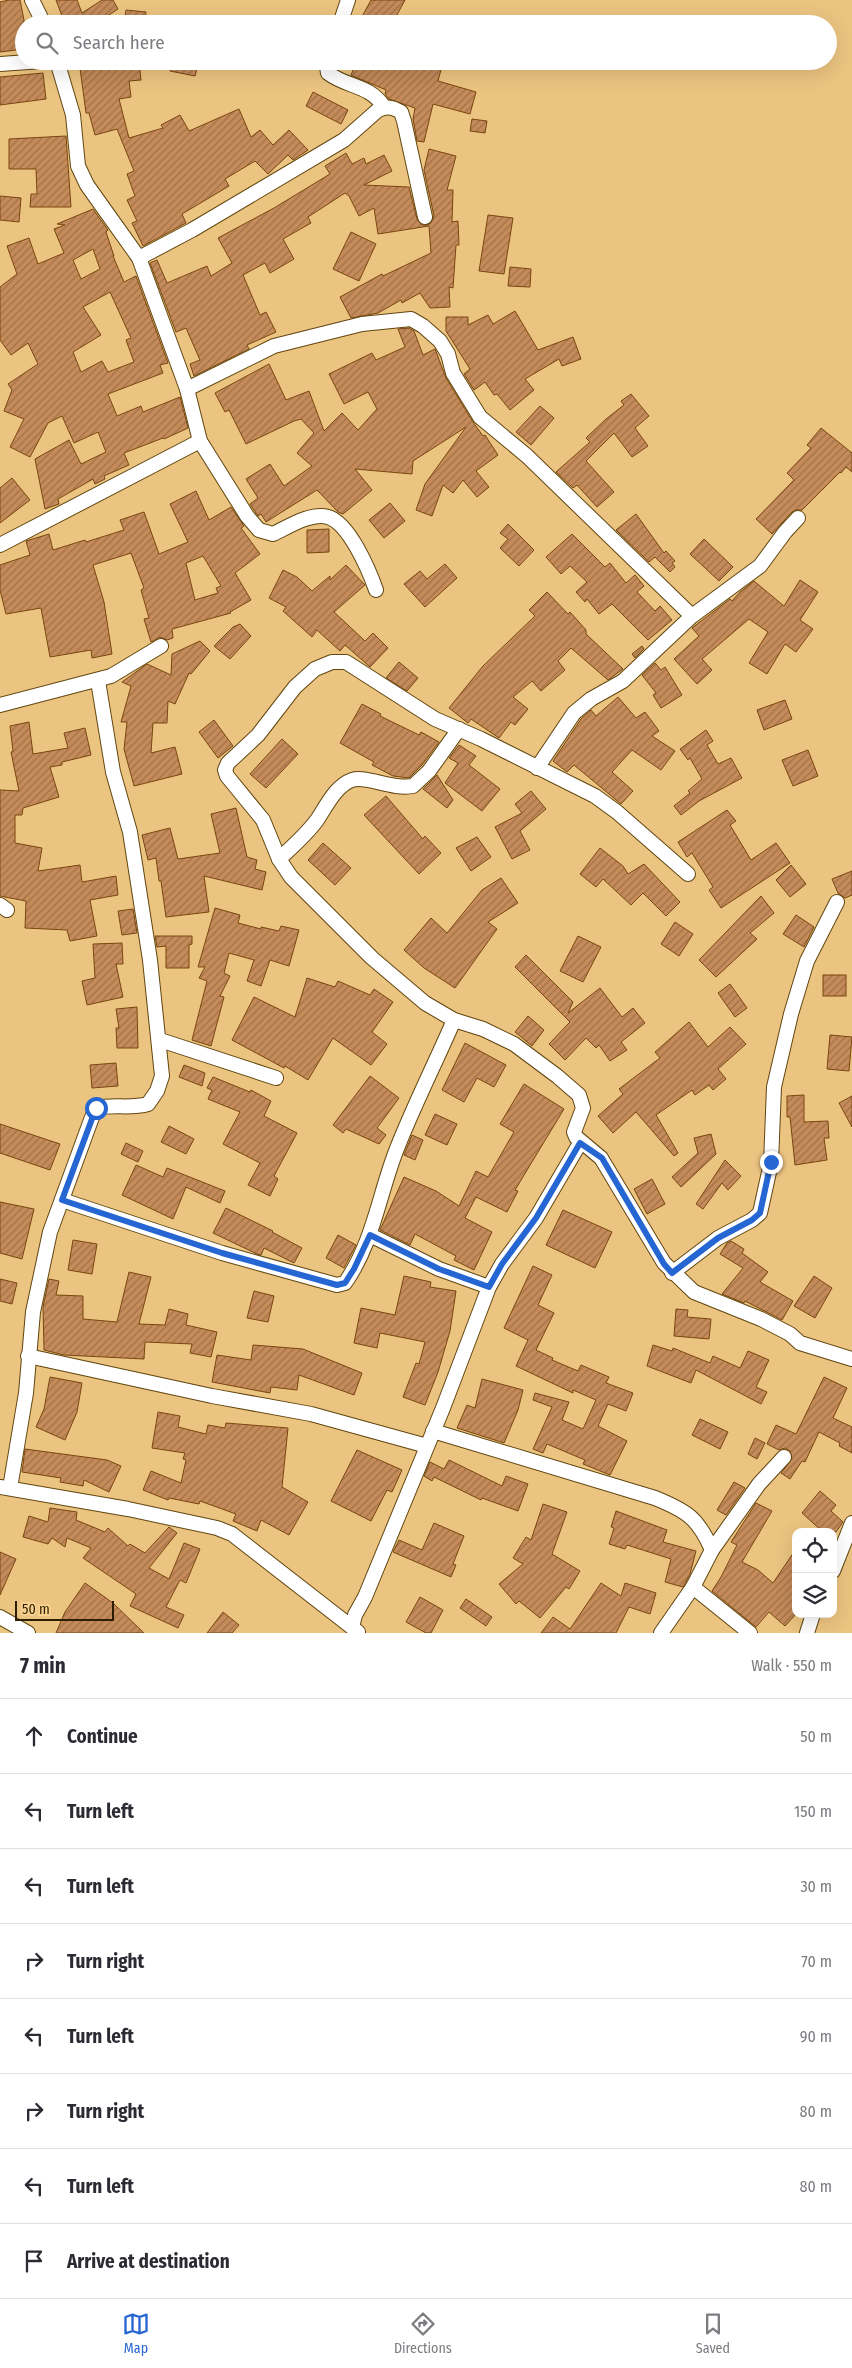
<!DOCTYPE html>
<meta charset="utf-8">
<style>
body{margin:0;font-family:"Fira Sans Condensed",sans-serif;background:#f7f7f7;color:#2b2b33}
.controls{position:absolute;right:15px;bottom:15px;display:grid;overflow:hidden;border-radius:10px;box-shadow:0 5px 20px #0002}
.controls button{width:45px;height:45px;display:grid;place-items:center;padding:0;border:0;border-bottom:1px solid #e1e1e2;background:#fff;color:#2b2b33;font:25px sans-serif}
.scale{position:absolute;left:15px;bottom:12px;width:99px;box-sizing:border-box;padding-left:5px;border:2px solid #2b1d01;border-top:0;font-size:14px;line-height:18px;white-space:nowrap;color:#2b1d01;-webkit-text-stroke:4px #f9d18e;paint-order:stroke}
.stop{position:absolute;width:15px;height:15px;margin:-11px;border:4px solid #2666d3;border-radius:50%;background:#fff}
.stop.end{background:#2666d3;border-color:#fff;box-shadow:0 1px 5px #0008}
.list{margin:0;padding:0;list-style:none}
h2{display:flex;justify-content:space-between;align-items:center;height:65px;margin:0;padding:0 20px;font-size:21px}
h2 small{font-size:16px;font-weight:400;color:#7c7c81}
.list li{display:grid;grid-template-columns:32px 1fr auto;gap:15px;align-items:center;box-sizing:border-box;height:75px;padding:0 20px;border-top:1px solid #e1e1e2}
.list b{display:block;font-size:19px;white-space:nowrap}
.list em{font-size:16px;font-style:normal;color:#7c7c81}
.icon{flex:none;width:28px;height:28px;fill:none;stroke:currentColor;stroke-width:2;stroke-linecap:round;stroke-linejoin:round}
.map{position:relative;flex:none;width:852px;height:1633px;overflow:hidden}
.search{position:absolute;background:#fff;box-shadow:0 5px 20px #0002;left:15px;right:15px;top:15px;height:55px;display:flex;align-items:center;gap:12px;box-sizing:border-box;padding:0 18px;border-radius:28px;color:#7c7c81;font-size:19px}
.sheet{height:665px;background:#fff}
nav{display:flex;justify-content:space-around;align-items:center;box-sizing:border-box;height:70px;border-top:1px solid #e1e1e2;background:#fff;font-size:14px;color:#7c7c81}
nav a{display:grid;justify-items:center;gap:2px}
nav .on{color:#2666d3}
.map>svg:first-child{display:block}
.building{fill:url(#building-hatch);stroke:#7a460f;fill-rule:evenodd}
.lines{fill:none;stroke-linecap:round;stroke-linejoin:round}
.minor-casing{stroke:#614610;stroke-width:16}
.minor{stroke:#fff;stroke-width:14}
.route{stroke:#2666d3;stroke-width:6}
</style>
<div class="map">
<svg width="852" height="1633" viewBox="0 0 852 1633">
<defs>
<pattern id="building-hatch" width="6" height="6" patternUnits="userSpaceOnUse" patternTransform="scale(1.25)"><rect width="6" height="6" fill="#c58b5a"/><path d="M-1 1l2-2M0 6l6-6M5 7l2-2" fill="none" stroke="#a07148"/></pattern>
</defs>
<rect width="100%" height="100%" fill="#ebc481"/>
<!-- building -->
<g class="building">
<polygon points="9,0 20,0 24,20 24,49 0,52 0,2"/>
<polygon points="56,0 77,0 82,13 102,0 113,0 118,9 98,22 95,17 77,24 65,24"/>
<polygon points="371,0 405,0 392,24 358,24"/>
<polygon points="126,10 146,12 145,24 124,24"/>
<polygon points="79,61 139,61 141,80 129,81 131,97 119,99 129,138 163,128 161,125 180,115 189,131 239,109 251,137 260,130 273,145 289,130 308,150 293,160 288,155 268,174 255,161 225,179 229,186 182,214 186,223 143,246 132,223 137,221 127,200 135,196 127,174 134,171 117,129 95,135 89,113 86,113"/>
<polygon points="172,61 199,61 195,76 170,71"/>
<polygon points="357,61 417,61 428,65 429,63 442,66 438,81 476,92 470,114 433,104 424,142 417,141 413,119 415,108 389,99 385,94 386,90 351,75"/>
<polygon points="43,73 46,99 0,105 0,77"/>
<polygon points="313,92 348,110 341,124 306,106"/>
<polygon points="472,119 487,121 485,133 470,131"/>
<polygon points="66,136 71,207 30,207 31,194 37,194 36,169 9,169 9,139"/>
<polygon points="429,149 456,156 447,190 453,190 452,222 458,221 459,245 456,245 453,288 449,287 450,307 430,308 420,293 402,303 401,300 378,313 351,318 340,297 382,274 383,276 431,253 429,226 378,234 374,208 359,216 349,196 345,193 308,217 311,223 283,239 294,259 270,273 265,263 243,275 260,315 266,312 276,332 247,345 249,349 194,376 190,364 200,360 186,328 176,332 150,263 157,260 167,283 207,266 211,276 232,263 218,238 274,208 330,174 325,166 346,153 352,164 364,158 366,164 384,155 392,171 364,185 409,187 417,219 422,225 427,225 431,223 434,216 424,170"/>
<polygon points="0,196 21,198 19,222 0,220"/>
<path d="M93 209 108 230 106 232 114 256H113L124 282 136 276 168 363 160 365 163 373 108 394 117 416 141 406 143 412 180 397 188 428 164 439 163 438 124 453 129 465 104 476 105 479 95 484 93 479 58 499 59 504 45 509 35 459 69 440 81 464 106 452 98 432 74 443 62 416 48 423 30 457 10 447 24 419 4 411 12 390 8 384 38 364 28 343 11 355 0 340V287L17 274 7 246 29 238 38 264 64 253 54 229 65 225 57 224ZM93 249 100 269 81 279 73 260ZM110 292 131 338 126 340 134 362 108 372 102 361 81 372 73 352 101 335 83 307Z"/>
<polygon points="488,215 513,218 504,274 479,271"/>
<polygon points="351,232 376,244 359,281 333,269"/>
<polygon points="510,267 531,269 530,287 508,286"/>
<polygon points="515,311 538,350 573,337 581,359 562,366 559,359 525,379 534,390 510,410 497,394 494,395 485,382 474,390 464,374 470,369 446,331 446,317 468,317 468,325 488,315 493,324"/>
<polygon points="409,328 414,331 423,355 435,349 446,378 473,422 483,436 485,435 498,455 476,471 489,487 477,497 463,480 453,493 443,485 432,516 416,510 425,484 466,427 413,461 412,474 355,469 372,490 343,514 338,512 317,490 266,522 261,514 258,516 250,504 258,498 246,479 270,464 284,486 312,466 297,453 314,433 301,419 294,421 246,444 229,410 225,412 215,393 269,364 286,400 309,391 324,431 342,413 358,430 377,409 368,392 344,404 329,374 372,353 376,360 405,347 398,329"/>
<polygon points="631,394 649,416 635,428 648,446 632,457 614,433 586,461 614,492 597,507 577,485 573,488 556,472 590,442 586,438 606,419 624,405 621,401"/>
<polygon points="540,406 554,418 531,445 516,432"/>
<polygon points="821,428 852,453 852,472 846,467 841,473 840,472 802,510 796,510 792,512 772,534 756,519 794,480 787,473 811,448 807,445"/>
<polygon points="12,478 30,500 0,523 0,488"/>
<path d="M196 491 209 520 231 507 244 526 241 528 260 554 235 573 251 600 230 612 231 613 172 629 173 638 167 640 160 637 151 642 144 619 149 618 141 590 144 588 131 553 93 565 104 602 112 654 92 658 91 650 50 657 41 608 6 614 0 590V565L30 555 26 541 49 534 53 550 85 540 86 542 124 530 120 520 144 512 159 554 188 542 170 504ZM203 556 221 586 216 588 218 593 195 600 186 563Z"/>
<polygon points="390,503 405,521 384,538 369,520"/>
<polygon points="636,514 664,553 666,551 675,561 672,563 675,567 670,572 655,557 649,562 616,530"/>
<polygon points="508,524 534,550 519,566 500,548 508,539 500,533"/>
<polygon points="329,529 329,552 307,553 307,530"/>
<polygon points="572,534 605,567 610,563 626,583 635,575 644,586 637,592 655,611 660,606 672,620 648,640 612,604 599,614 587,599 585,602 576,592 587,582 570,566 561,574 546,557"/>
<polygon points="704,539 733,567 719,581 690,554"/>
<polygon points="445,564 457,578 425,607 404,584 420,571 427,579"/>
<polygon points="346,565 365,585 334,612 365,641 373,633 388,648 370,667 345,645 340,651 317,630 312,637 283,611 286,607 269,598 283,570 297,577 312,591 330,576 330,580"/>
<polygon points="800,580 818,592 800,620 813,629 796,652 785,644 767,674 749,663 768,632 749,619 702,659 712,670 697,684 674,659 699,636 692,628 730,599 732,601 740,592 754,581 784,606"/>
<polygon points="547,592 568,614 570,612 586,630 586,634 623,669 608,680 571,648 558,661 565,670 541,691 532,681 513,697 528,709 515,725 511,722 499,738 471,719 468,723 449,708 483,666 535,616 529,610"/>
<polygon points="240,624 251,636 230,659 214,646 233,627"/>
<polygon points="200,641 210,651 191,674 189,673 175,704 168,701 167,723 153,723 151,753 175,747 182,774 134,786 124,749 127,722 121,722 131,686 122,682 147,664 171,675 172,654"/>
<polygon points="642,646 644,649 635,658 632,654"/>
<polygon points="399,662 418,678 407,691 386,678"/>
<polygon points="655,663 661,670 665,667 682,695 661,708 653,695 656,693 642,675"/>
<polygon points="618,697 636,718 645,712 659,731 652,736 675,751 661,770 632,750 612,772 633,791 621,804 574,765 567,772 553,761 581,719 591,710 596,716"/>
<polygon points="785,700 792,719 764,730 757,710"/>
<polygon points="362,704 381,714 380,716 419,735 421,732 439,742 422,765 409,778 393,776 372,765 374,762 340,743"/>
<polygon points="214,720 233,746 218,758 199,732"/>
<polygon points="29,722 33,754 68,748 64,733 85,728 91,755 62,762 62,765 50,767 59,797 23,808 22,815 15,815 15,843 42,848 38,871 80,865 82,882 116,876 118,895 90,900 97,936 70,941 67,930 25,928 26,901 0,896 0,790 19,791 11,752 13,751 10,726"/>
<polygon points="706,730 713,741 707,745 718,764 731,758 742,778 699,801 681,815 674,806 690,793 688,791 702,779 690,758 688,760 680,749"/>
<polygon points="282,739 298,754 266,788 250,774"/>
<polygon points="459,745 476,756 469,765 500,789 482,811 445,783 458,763 449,758"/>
<polygon points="808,750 818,776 793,786 782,760"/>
<polygon points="437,775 453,800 447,808 423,789"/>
<polygon points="531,791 546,809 520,831 530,850 512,859 495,827 522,813 515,804"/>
<polygon points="386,796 423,839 425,836 441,853 419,874 364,815"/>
<polygon points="236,808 247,857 257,860 255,869 266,872 262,890 204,876 209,912 166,917 161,881 159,881 156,858 148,860 142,835 170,828 178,859 220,853 211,814"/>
<polygon points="727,810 736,821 730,825 751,860 776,843 790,863 721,908 709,890 713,887 692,853 687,857 678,842"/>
<polygon points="477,837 491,857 471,871 456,848"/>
<polygon points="323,843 351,868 335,885 308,860"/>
<polygon points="600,848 623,866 628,874 644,864 680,902 666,916 643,893 631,905 603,879 596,887 580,874"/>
<polygon points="791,865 806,884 790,897 776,880"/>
<polygon points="852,871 852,895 845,898 838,893 832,879"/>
<polygon points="501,878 518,903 488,922 497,929 455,988 424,968 404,950 431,918 447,933 482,890"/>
<polygon points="761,896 774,913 750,933 757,939 716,977 699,960"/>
<polygon points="215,908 240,915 238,923 261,929 261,927 279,931 281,926 299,930 289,966 270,960 261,986 247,981 254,960 229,953 224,973 230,976 220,996 224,997 211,1046 192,1040 207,981 199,978 205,967 198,967"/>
<polygon points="133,909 137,933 122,935 118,911"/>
<polygon points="796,915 814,927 804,947 783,934"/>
<polygon points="675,922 693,934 679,956 661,944"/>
<polygon points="155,936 192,936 192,944 189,945 189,968 166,968 166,946 157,947"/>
<polygon points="578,936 601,947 583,982 560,971"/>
<polygon points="122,943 123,964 116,964 123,997 87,1005 82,981 95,978 93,944"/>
<polygon points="526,955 573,1002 568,1013 600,988 622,1017 633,1008 645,1023 621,1042 627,1050 610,1061 599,1045 596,1048 586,1038 565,1060 549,1044 570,1022 515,967"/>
<rect x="823" y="975" width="23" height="21"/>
<polygon points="307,978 335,987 338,981 370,995 374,989 393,1002 372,1032 387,1044 371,1065 333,1038 308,1080 285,1066 284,1068 232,1040 254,997 295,1017"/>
<polygon points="730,984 747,1008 735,1017 718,993"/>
<polygon points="137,1007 138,1048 117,1048 116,1028 119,1028 116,1009"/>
<polygon points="528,1016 544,1030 532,1046 515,1032"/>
<polygon points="689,1022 708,1047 730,1027 746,1044 718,1069 726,1079 713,1090 709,1085 695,1095 692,1090 656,1115 678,1153 674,1156 636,1112 613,1133 598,1116 623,1094 619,1089 660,1058 655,1052"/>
<polygon points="830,1035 852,1037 849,1071 827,1069"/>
<polygon points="465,1043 506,1065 494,1087 477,1078 464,1102 442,1090"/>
<polygon points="116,1063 118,1086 92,1088 90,1065"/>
<polygon points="184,1065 205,1073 202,1086 179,1077"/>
<polygon points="370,1076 399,1098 377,1128 386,1135 379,1144 346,1129 343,1133 333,1125"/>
<polygon points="213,1077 250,1092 251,1090 271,1101 264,1116 297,1133 274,1176 278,1179 270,1196 248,1185 260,1163 223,1144 240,1112 208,1099 212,1090 207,1088"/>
<polygon points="524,1084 564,1109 515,1190 518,1191 507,1212 476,1197 465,1218 492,1232 474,1270 454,1260 456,1256 415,1234 410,1245 380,1230 404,1177 436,1191 459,1206 476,1171 488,1177 514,1132 500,1124"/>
<polygon points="804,1095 804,1122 828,1121 829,1138 824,1138 827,1160 795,1165 790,1117 787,1117 787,1096"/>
<polygon points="852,1096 852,1127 839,1103"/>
<polygon points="435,1114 457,1124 447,1145 425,1135"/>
<polygon points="0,1124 60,1144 50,1170 0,1153"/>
<polygon points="169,1126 194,1139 186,1154 161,1142"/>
<polygon points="711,1134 716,1154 681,1187 672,1177 698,1153 694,1138"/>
<polygon points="412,1135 423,1140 415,1160 404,1155"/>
<polygon points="126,1143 143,1151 138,1162 121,1154"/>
<polygon points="725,1160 741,1176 728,1190 722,1183 703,1209 696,1204"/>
<polygon points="136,1165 163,1177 167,1168 225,1191 220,1203 186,1187 173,1219 122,1195"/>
<polygon points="652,1179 665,1204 647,1214 634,1189"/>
<polygon points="0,1202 34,1209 22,1259 0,1253"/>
<polygon points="226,1208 273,1231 272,1232 302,1248 294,1263 264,1248 261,1255 257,1254 213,1233"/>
<polygon points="563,1210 612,1232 595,1268 546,1245"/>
<polygon points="338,1235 356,1245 344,1268 326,1258"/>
<polygon points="73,1240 97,1244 92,1274 68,1270"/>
<polygon points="731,1241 744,1249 742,1253 768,1272 760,1282 793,1301 782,1320 745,1301 744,1303 722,1294 743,1268 720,1254 727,1243"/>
<polygon points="533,1266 552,1275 538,1305 554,1313 536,1350 553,1358 552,1360 578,1371 581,1365 609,1377 606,1383 633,1393 626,1411 608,1404 598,1426 627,1441 610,1475 583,1464 585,1460 547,1444 543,1453 533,1449 552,1407 533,1400 535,1393 569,1402 562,1420 583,1429 596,1400 573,1390 573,1393 516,1366 528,1340 504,1328"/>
<polygon points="129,1272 151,1277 139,1324 165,1325 169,1309 188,1314 186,1325 217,1332 211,1357 190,1353 192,1344 145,1342 144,1359 64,1355 44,1350 43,1307 49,1279 59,1281 56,1295 83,1296 83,1319 117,1322"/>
<polygon points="404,1276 431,1282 430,1287 456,1291 450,1331 438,1372 425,1405 403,1397 416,1363 419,1364 425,1342 380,1333 377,1348 354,1343 361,1308 395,1315"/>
<polygon points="814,1276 832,1288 815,1318 794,1306"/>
<polygon points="0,1279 17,1283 12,1304 0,1301"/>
<polygon points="254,1291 274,1296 268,1322 247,1318"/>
<polygon points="676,1309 688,1310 687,1317 711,1319 709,1339 674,1336"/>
<polygon points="253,1345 303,1349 362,1373 354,1395 299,1375 297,1390 271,1387 270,1393 212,1382 217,1355 251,1360"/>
<polygon points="653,1345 672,1351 673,1348 710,1363 713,1356 740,1368 748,1351 769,1360 756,1387 767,1392 761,1404 696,1370 691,1383 647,1366"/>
<polygon points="50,1377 82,1383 77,1412 65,1440 36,1427 44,1409"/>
<polygon points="824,1377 847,1388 833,1418 852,1427 852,1453 839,1446 840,1443 819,1432 805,1462 802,1461 790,1479 781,1473 792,1459 790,1451 785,1448 779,1450 767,1444 776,1425 796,1434"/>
<polygon points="482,1379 523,1390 518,1410 504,1443 457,1428 467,1405 475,1408"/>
<polygon points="158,1412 180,1416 178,1427 206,1434 208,1425 225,1428 226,1423 288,1428 282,1487 308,1502 289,1535 261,1520 257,1531 233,1521 236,1514 200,1501 199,1504 169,1498 168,1500 143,1490 151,1471 181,1483 186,1460 183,1459 185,1453 152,1448"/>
<polygon points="700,1419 728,1432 720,1449 692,1435"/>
<polygon points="755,1438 765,1443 757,1459 748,1454"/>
<polygon points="25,1449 107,1460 121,1466 109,1492 84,1480 83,1486 60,1482 61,1478 22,1472"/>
<polygon points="357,1450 402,1470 392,1492 387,1490 371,1521 331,1501"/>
<polygon points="449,1460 502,1486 506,1476 528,1484 518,1511 482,1498 481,1500 434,1477 432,1481 424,1476 430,1462 444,1469"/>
<polygon points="734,1482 745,1488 726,1515 717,1510"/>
<polygon points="820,1491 836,1505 831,1511 843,1522 836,1532 823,1532 802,1513"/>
<polygon points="756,1503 772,1511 742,1562 758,1570 773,1583 796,1549 796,1614 785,1626 769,1612 756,1627 712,1591 721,1577 737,1545 731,1542"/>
<polygon points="543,1504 567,1512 552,1554 580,1571 569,1589 566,1587 540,1618 519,1601 516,1604 499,1584 523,1564 513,1558 526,1537 531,1540"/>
<polygon points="50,1508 77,1512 76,1520 105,1532 108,1528 128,1546 130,1544 145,1553 169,1527 177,1533 149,1568 169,1579 184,1543 200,1549 186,1583 180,1580 166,1607 184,1615 178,1628 130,1606 136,1594 83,1558 91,1548 67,1538 65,1547 52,1538 48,1544 23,1537 29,1516 48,1522"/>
<polygon points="616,1511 667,1530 663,1542 696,1551 690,1574 683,1587 665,1582 671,1559 627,1545 625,1549 609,1544 614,1528 611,1527"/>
<polygon points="434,1523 464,1536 453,1564 456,1565 451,1577 393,1552 399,1540 422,1550"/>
<polygon points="0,1552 16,1559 0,1595"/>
<polygon points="85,1583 113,1603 144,1633 56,1633 65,1612"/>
<polygon points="601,1583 621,1596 625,1583 656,1593 650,1614 629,1607 616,1633 541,1633 553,1617 570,1629"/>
<polygon points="420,1597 443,1610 431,1633 426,1633 406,1622"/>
<polygon points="466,1599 492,1617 486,1626 460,1608"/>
<polygon points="223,1612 239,1625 232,1633 207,1633"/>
</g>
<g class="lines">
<!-- minor casing -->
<g class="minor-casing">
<g id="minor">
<polyline points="32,0 44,24"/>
<polyline points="340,24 348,0"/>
<path d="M57 61 73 115 78 166 87 185 139 258 187 389 200 441 247 516 259 530 273 534C288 527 311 512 328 517 349 523 369 570 376 590"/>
<path d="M326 61 328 73C348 88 369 84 384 107"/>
<polyline points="0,64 43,61"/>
<path d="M139 258 192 230 344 140 378 110C387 106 392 107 401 112L404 121 425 217"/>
<polyline points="187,389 274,346 362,324 411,319 423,326 440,341 448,354 453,373 480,417 527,456 692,616"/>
<polyline points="0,545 200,441"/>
<polyline points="0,705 111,676 161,646"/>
<polyline points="537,768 574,713 591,699 623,681 692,616 760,566 785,532 798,518"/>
<path d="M279 859C292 847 306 835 317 820 326 807 335 786 352 780 366 775 392 790 413 786L429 771 459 729"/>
<polyline points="688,874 617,812 595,796 481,739 435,719 346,662 332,662 315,669 295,687 258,735 228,763 225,770 227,776 263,820 279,859 291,877 372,958 425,1003 454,1020 483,1029 514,1044 557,1076 579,1095 583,1108 574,1132 576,1137 601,1158 664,1263 694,1292 761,1319 790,1334 800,1343 852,1359"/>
<polyline points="0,905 7,910"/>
<polyline points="160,1040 276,1078"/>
<path d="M62 1200 222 1253 337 1285 345 1283C373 1243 379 1195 396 1151 413 1107 435 1064 454 1020"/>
<polyline points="370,1235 439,1269 489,1287"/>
<polyline points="672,1273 718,1238 752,1220 760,1213 771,1163 774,1087 791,1014 807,961 837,902"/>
<polyline points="28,1356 212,1396 311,1414 427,1446"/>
<path d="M433 1431 655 1498C687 1511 698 1518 712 1550"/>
<polyline points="0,1487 128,1509 217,1528 232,1534 358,1632"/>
<path d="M10 1488 26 1393 33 1312 50 1232 91 1120 96 1108C114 1104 131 1109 148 1104L157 1091 162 1076 150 960 130 832 113 772 98 681"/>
<polyline points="833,1571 852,1523"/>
<polyline points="693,1587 750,1633"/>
<polyline points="0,1617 28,1633"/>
<polyline points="352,1627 355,1615 365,1597 443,1408 489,1287 502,1264 536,1218 580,1143"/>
<polyline points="661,1633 693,1587 712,1550 759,1484 784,1457"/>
<polyline points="807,1633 813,1614"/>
</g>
</g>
<!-- minor -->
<use href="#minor" class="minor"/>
</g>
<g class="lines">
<!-- route -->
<polyline class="route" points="96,1108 62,1200 222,1253 337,1285 345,1283 354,1269 370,1235 439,1269 489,1287 502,1264 536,1218 580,1143 602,1158 664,1264 672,1273 718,1238 752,1220 760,1213 771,1162"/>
</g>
</svg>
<div class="controls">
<button><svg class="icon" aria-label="locate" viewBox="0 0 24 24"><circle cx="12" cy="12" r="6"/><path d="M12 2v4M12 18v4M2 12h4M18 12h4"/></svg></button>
<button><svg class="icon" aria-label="layers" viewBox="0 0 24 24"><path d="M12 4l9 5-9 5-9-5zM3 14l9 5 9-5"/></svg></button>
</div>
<div class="scale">50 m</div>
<div class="stop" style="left:96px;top:1108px"></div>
<div class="stop end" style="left:771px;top:1162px"></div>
<div class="search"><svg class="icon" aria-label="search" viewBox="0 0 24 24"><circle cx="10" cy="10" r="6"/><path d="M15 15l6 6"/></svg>Search here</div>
</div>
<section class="sheet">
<h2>7 min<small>Walk · 550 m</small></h2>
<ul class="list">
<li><svg class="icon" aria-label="ahead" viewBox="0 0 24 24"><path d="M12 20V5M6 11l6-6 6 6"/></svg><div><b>Continue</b></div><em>50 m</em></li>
<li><svg class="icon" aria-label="left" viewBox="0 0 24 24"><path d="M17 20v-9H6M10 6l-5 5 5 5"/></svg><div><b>Turn left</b></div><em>150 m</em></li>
<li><svg class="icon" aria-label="left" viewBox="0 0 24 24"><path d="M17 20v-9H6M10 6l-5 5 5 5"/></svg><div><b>Turn left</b></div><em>30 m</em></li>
<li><svg class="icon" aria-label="right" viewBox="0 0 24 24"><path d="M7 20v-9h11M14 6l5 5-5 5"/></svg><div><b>Turn right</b></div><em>70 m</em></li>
<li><svg class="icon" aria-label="left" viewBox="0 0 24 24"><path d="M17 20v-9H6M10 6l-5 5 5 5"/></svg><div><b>Turn left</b></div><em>90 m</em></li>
<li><svg class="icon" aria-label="right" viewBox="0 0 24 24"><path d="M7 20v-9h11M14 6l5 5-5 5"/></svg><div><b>Turn right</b></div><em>80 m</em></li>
<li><svg class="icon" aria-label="left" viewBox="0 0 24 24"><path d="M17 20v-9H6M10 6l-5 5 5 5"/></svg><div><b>Turn left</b></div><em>80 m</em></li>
<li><svg class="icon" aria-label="arrive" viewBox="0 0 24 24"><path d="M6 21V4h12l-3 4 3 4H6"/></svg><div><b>Arrive at destination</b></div></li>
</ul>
</section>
<nav>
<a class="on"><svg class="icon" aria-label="map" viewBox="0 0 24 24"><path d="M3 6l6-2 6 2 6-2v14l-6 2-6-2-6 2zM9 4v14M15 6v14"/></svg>Map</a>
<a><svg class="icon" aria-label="directions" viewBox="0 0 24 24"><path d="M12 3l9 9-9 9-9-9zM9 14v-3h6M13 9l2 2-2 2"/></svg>Directions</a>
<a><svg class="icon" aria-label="saved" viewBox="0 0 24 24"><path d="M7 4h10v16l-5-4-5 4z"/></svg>Saved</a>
</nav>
